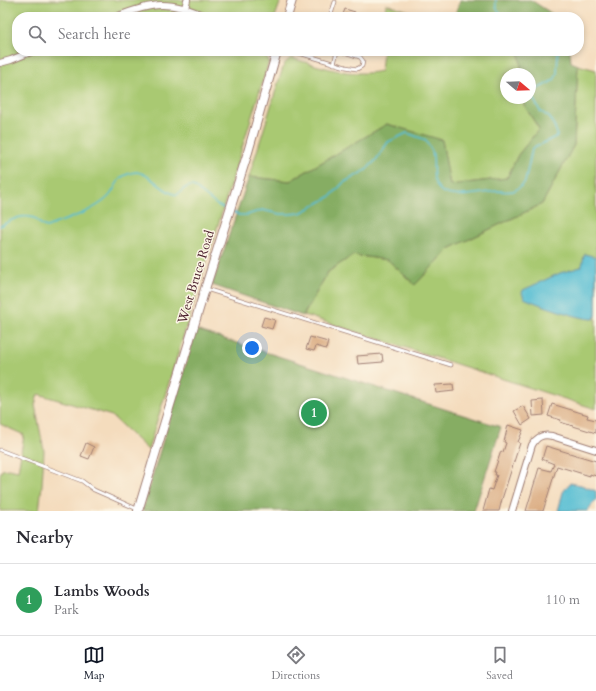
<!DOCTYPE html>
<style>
body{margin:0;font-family:Cardo,serif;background:#f7f7f7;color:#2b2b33}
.compass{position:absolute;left:500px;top:68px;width:36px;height:36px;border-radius:50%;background:#fff;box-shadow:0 2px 6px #0003;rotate:109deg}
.you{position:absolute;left:252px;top:348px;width:14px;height:14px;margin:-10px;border:3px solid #fff;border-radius:50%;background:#1a73e8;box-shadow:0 0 0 6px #1a73e833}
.badge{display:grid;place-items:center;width:26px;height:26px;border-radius:50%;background:#111827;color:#fff;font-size:13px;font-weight:700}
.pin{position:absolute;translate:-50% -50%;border:2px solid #fff;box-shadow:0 1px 4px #0006}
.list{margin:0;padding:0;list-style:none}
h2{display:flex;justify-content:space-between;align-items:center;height:52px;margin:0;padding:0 16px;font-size:17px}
h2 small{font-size:13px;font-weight:400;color:#7c7c81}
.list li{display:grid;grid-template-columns:26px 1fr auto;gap:12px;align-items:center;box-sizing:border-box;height:72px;padding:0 16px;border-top:1px solid #e1e1e2}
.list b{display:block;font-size:15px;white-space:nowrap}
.list p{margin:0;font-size:13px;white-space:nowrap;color:#7c7c81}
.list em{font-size:13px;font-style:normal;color:#7c7c81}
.icon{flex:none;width:22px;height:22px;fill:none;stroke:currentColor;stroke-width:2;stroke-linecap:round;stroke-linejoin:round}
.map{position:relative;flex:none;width:596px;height:511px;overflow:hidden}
.search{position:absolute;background:#fff;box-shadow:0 2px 6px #0003;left:12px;right:12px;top:12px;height:44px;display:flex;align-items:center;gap:10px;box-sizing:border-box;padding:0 14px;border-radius:16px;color:#7c7c81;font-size:15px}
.sheet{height:124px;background:#fff}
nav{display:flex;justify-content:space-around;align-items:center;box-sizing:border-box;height:56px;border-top:1px solid #e1e1e2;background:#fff;font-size:11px;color:#7c7c81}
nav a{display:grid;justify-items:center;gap:2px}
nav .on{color:#111827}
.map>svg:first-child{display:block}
.green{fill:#a9c972;stroke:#7a744e}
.forest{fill:#86ad64;stroke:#686648}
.water{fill:#55bdd3;stroke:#506e7f}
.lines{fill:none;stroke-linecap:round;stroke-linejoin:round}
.stream{stroke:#55bdd3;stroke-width:1.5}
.building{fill:#daab81}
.service-casing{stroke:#9f7e74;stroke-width:4.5}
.minor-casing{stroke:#9f7e74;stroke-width:8}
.tertiary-casing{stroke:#9f7e74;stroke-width:10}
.service{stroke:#fff;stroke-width:3}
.minor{stroke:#fff;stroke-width:6}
.tertiary{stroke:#fff;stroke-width:8}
.labels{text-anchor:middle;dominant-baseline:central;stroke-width:3;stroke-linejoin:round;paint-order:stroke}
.street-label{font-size:13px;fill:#4a1f2b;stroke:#fcf5e5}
</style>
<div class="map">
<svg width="596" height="511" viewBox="0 0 596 511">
<rect width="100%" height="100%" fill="#fcf5e5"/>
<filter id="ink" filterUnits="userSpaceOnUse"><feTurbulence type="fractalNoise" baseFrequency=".025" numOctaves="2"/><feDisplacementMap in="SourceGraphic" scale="8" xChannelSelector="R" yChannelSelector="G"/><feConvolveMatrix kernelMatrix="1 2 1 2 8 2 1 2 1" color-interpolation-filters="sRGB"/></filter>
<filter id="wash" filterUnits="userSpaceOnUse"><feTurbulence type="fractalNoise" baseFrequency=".012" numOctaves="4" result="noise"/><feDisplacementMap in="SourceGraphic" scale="16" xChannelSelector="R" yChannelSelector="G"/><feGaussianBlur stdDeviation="0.9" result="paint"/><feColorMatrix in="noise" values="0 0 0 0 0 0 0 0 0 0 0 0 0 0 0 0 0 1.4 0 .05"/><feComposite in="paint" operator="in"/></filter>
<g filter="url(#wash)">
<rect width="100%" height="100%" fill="#f4dcbd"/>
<!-- green -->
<g class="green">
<polygon points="0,0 281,0 275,17 17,17 17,51 263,51 263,53 269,61 148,450 112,416 38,394 35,405 44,451 42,485 39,511 0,511 0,474 2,470 8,469 18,471 24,435 0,424"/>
<polygon points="386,4 428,17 385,17"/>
<path d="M383 51H519L522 74H506V98H523L524 105 539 129 518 155 507 178 450 185 442 141 387 124 290 181 249 177 284 64 291 58C320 66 350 78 381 71Z"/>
<polygon points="578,65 596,70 596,409 304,315 328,272 353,255 388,260 415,285 449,249 542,204 574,145"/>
</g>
<!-- forest -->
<g class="forest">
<polygon points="460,0 531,0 557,17 454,17"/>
<polygon points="519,51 570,51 571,62 578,65 574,145 542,204 449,249 415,285 388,260 353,255 328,272 303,316 212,285 249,177 290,181 387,124 442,140 450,185 507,178 518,155 539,129 524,105 523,98 530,98 530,74 522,74"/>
<polygon points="196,330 501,427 474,511 142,511"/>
</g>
<!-- water -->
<g class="water">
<path d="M585 254 596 257V315L594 319C582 320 537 304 524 298L522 293 523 290 560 273 581 267C584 263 582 258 585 254Z"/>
<polygon points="570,483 581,485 596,491 596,500 587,511 558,511 563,492"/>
</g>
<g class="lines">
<!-- stream -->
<g class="stream">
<path d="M496 0C494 10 501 14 509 17"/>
<path d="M233 212 239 215H247L262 210 280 214H290L300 213 306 210 331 196 343 183 366 170 376 160 388 142 407 133 426 140C428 144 430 148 432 151 436 164 429 179 440 190 450 201 484 192 497 191 502 191 508 192 513 191 518 190 522 185 525 182L532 149 557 136V133L552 121 549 117 540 111 532 96 534 91 554 80 557 74 558 51"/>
<path d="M0 226C10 221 22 213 34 218 39 221 40 226 47 227 66 219 90 213 106 199 114 193 115 184 120 179 123 175 132 172 137 172 152 174 161 192 177 195 182 191 186 185 193 186L217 205 228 210"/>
</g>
</g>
<g id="blocks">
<!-- building -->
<g class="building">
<polygon points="345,9 355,12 354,14 362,17 342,17"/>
<polygon points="264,317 275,320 272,329 261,326"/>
<polygon points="310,337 328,342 326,349 316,346 314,351 306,349"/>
<polygon points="382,354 383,362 358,364 357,356"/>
<polygon points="453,384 454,391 436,393 435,385"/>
<polygon points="543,400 544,415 533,416 532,401"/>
<polygon points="552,404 588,415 587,418 596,420 596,433 560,422 561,420 548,416"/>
<polygon points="523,406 531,419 522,425 514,411"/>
<polygon points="508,425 523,430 518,442 520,443 502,499 499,511 483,511 489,489 492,490 497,475 495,475 496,472 494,472 501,451 503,452 506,443 504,442"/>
<polygon points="86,443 94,447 89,459 81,456"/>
<polygon points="546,446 596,461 596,476 590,474 590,476 557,466 543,511 526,511 539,468 551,471 554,464 542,459"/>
</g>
</g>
</g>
<g filter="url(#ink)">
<use href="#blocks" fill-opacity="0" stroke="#9f7e74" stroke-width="1"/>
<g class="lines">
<!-- service casing -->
<g class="service-casing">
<g id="service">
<polyline points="330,17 335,2"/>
<polyline points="292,51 346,67 357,69 362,66 363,61 360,57 341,51"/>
<polyline points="334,64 337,51"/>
<polyline points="206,289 451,365"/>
<polyline points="0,450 82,481 94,490 137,509"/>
</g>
</g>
<!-- minor casing -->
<g class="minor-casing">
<g id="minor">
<polyline points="185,8 187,0"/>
<path d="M116 17C153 2 170 0 207 17"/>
<polyline points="0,63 11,60 33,51"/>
<path d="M512 511 532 445C537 436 543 434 552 436L596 450"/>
</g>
</g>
<!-- tertiary casing -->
<g class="tertiary-casing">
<g id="tertiary">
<polyline points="287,17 292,0"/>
<polyline points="138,511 205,289 248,152 277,51"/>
</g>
</g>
<!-- service -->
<use href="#service" class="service"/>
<!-- minor -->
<use href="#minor" class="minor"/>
<!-- tertiary -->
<use href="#tertiary" class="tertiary"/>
</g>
</g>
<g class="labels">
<!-- street labels -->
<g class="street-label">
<text transform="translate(196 277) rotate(-73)">West Bruce Road</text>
</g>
</g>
</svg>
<svg class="compass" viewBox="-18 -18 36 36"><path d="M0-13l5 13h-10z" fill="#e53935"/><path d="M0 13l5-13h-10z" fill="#7c7c81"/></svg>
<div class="you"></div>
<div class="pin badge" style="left:314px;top:413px;background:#2e9e5b">1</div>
<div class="search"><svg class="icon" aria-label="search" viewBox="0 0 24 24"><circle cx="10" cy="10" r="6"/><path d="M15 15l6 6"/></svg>Search here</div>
</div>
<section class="sheet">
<h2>Nearby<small></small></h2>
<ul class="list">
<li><span class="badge" style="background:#2e9e5b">1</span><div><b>Lambs Woods</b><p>Park</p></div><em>110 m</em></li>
</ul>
</section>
<nav>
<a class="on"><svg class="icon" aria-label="map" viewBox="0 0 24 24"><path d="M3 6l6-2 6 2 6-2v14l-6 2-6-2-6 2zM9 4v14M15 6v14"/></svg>Map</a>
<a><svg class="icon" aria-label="directions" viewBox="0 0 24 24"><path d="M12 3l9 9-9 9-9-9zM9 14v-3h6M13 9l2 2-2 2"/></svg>Directions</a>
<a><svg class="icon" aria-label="saved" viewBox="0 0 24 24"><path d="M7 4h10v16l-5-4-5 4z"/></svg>Saved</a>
</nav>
